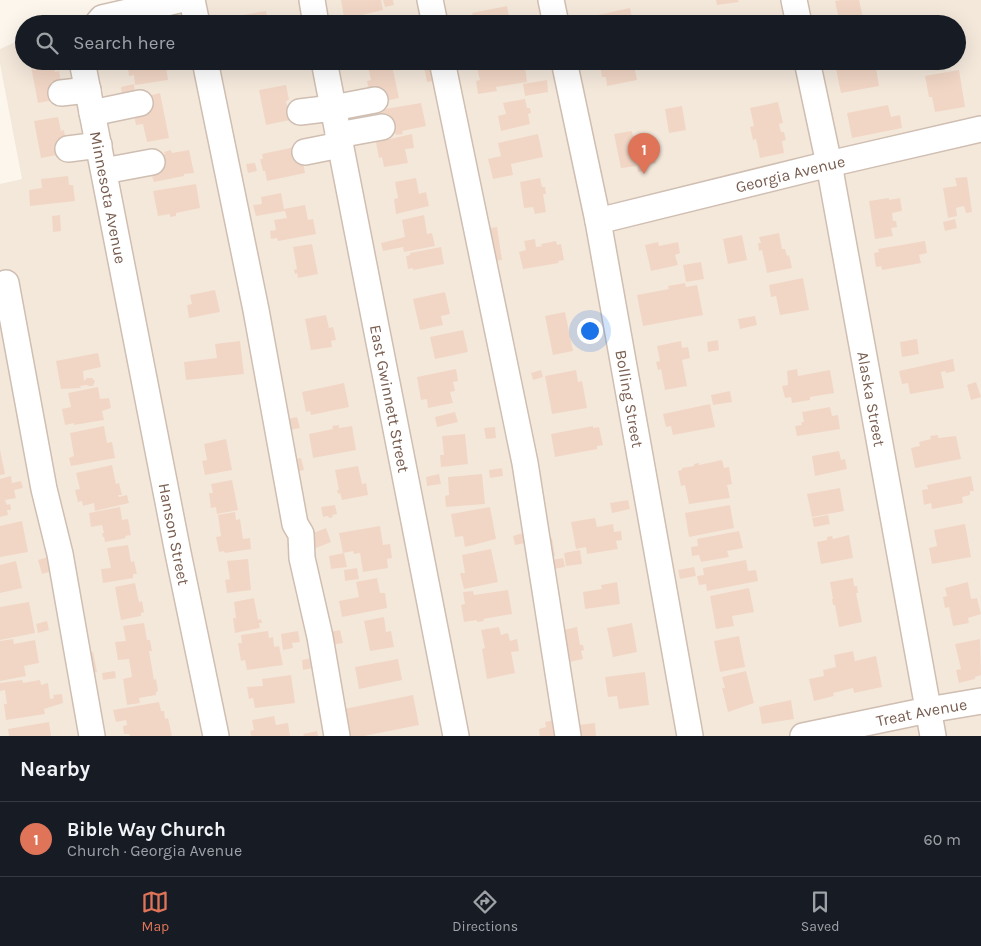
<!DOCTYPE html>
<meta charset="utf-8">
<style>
body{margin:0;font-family:Karla,sans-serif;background:#20242c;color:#f1f3f6}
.you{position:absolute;left:589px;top:330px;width:18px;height:18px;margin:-12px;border:4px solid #fff;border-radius:50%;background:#1a73e8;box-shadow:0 0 0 8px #1a73e833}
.badge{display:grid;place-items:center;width:32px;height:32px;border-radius:50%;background:#df7458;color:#fff;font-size:16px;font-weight:700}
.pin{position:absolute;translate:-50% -41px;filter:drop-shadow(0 1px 2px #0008)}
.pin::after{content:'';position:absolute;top:26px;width:18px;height:15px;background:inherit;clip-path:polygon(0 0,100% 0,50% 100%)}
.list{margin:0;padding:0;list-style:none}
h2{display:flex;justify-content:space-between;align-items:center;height:65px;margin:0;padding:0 20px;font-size:21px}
h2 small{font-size:16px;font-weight:400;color:#9ea1a6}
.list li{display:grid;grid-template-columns:32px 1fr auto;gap:15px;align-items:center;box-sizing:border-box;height:75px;padding:0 20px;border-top:1px solid #363941}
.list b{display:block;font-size:19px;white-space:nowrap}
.list p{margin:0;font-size:16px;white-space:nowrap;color:#9ea1a6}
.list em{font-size:16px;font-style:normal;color:#9ea1a6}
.icon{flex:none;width:28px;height:28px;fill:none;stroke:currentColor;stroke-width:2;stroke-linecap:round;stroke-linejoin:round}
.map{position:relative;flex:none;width:981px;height:736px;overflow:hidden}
.search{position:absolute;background:#171b24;box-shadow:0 5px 20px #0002;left:15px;right:15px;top:15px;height:55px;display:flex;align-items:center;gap:12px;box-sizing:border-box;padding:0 18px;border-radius:28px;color:#9ea1a6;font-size:19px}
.sheet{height:140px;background:#171b24}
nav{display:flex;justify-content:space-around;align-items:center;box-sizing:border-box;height:70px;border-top:1px solid #363941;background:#171b24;font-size:14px;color:#9ea1a6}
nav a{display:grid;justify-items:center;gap:2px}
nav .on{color:#df7458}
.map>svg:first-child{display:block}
.residential{fill:#f4e8db}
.building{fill:#f1d6c5}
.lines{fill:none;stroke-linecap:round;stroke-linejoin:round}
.minor-casing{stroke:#cfbeb1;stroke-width:28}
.minor{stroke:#fff;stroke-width:25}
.labels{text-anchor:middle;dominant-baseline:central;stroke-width:4;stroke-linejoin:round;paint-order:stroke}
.street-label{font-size:16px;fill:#785d4f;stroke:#fefaf4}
</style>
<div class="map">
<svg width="981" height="736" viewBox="0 0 981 736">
<rect width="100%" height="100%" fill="#fcf6ed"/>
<!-- residential -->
<polygon class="residential" points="180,0 981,0 981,736 0,736 0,184 22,179 0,64 0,49 24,38 24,61 957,61 957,24 75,24"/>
<!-- building -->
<g class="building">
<polygon points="341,0 381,0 383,10 350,18 344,17"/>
<polygon points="383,0 393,0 394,5 385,7"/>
<polygon points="716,0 738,0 739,2 717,5"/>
<polygon points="841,0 859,0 864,22 857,24 840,24 835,1"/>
<polygon points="507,6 510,23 468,24 467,20 474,19 472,13"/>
<polygon points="630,8 633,24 590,24 590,22 595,21 593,16"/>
<polygon points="266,11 268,20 273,19 274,24 245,24 243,15"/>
<polygon points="30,61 53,61 55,72 59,71 62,88 59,99 38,103"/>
<polygon points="131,61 165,61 168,80 135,85 134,75 129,76 128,68 132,68"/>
<polygon points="367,61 391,61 399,98 376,103 370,96 367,81 371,80"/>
<polygon points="514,61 524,61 527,82 496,87 497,91 478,94 476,81 480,80 477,68"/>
<polygon points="603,61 633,61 637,80 607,86 606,77 602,77 601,70 604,69"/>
<polygon points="727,61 748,61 748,62 728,66"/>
<polygon points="846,61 866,61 867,63 875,62 879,86 841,93 836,69 848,67"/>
<polygon points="432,66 435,81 427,82 424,67"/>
<polygon points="959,70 965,107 935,112 932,97 929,97 925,76"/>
<polygon points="547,80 548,92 525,96 523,84"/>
<polygon points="134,84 135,93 122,95 121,87"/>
<polygon points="286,85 289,100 286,101 290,120 266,125 259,90"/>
<polygon points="160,93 169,138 147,142 143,124 136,125 133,110 139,98"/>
<polygon points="525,99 527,108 530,108 531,113 528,114 530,124 501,131 498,116 506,114 503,103"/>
<polygon points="778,102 783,123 779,124 781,132 784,132 786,140 782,141 784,153 760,158 756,139 753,140 750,127 754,126 750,108"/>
<polygon points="421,103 426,126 402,131 403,134 396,135 395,132 383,134 379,110"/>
<polygon points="888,105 891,117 900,115 902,128 852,138 847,113"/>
<polygon points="682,106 686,130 669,133 665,109"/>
<polygon points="58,117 61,131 64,130 68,153 41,158 34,121"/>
<polygon points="632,131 633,136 650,133 656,163 645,165 647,170 638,172 637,166 621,168 614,134"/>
<polygon points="412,134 414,148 405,149 408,163 384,167 382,157 379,158 376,142"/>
<polygon points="538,134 543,157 511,164 513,175 493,179 488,159 501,156 498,143"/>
<polygon points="300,146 305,173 267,181 265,171 263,171 260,159 263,159 262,154"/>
<polygon points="171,150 172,153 189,150 194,173 184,174 184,176 154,182 151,173 152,157 165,154 164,152"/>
<polygon points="255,163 257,171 248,173 246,164"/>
<polygon points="68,176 69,185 73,185 75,201 30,206 29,190 42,188 41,179"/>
<polygon points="967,177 972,212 966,213 964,206 956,208 957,216 948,218 943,188 957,186 955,178"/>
<polygon points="416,178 419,194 426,192 429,206 396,214 394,199 398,198 395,182"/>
<polygon points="540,178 542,187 545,187 546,194 543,194 546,212 535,214 533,207 524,208 520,182"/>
<polygon points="196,184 200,208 176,213 176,216 170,217 170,214 158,216 153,191"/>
<polygon points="281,193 284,209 305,205 308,220 313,219 316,234 278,241 277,238 271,239 270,231 276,230 274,220 287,218 285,211 256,216 253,205 262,204 261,197"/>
<polygon points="889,198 889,200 900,198 902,211 892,213 893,221 896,221 897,227 891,228 893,236 875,239 869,201"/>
<polygon points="60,215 61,231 53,232 52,216"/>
<polygon points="424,215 427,234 432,233 435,246 404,252 403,247 383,251 381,243 405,237 402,220"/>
<polygon points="955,219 957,228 945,231 943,222"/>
<polygon points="497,227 502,260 490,261 485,229"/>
<polygon points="779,233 782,249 785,249 787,256 789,255 792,268 767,273 762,250 759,251 758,243 761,243 759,237"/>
<polygon points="742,235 747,260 728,264 723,239"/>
<polygon points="535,239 536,247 542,246 541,244 556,241 557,245 561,244 564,260 558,261 559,263 523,269 519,252 526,250 524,241"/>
<polygon points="925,241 927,253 919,255 921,263 882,270 881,266 876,267 874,253 879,252 878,249"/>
<polygon points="658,242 659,246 678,242 680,253 675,255 678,265 651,271 645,245"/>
<polygon points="312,244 318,274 298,278 297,273 295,274 294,270 297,269 293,247"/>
<polygon points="441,247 444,264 413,270 413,268 408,269 406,256 410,255 410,253"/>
<polygon points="701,262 704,279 686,282 683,265"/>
<polygon points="803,278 809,310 780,315 776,296 771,297 769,285"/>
<polygon points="685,283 686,287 697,285 703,315 643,326 637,295 669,289 668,286"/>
<polygon points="215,290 220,312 189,318 187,305 192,304 190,295"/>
<polygon points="445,292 450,314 441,316 443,325 420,330 413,299"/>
<polygon points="565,312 573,351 553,355 545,316"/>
<polygon points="326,315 329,328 333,327 336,340 331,341 332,347 311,350 305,319"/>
<polygon points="755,316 757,325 740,329 738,319"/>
<polygon points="463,330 468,352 435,359 430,337"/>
<polygon points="917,339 919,354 902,357 900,342"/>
<polygon points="718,340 719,350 708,352 707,342"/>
<polygon points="240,341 244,374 186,380 184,362 217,358 215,344"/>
<polygon points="681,341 682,348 688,347 690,358 682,360 687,386 665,390 661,369 658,370 656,362 660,361 657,346"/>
<polygon points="98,353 101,367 83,371 84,381 87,378 92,378 95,381 93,386 89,386 87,385 80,386 81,388 61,389 56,361"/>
<polygon points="953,359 955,371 946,373 945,371 941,372 944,388 910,394 908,383 902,384 899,371"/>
<polygon points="456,369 458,381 453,382 455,391 450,392 453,403 428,408 427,399 421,400 417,377"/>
<polygon points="797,369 798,376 830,370 834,393 810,397 810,400 792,403 791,397 785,398 782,386 788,385 787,371"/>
<polygon points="541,370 543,377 533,380 531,373"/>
<polygon points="576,370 578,382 582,381 587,408 552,414 545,376"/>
<polygon points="976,382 981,397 971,400 967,385"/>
<polygon points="344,383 349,407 311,415 310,411 306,412 302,392"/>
<polygon points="98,387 100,399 109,398 111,408 102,411 104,420 74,425 74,423 65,425 62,409 71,407 68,393"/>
<polygon points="730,391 732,402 713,405 711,395"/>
<polygon points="710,404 715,427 673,435 671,426 666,427 663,414"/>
<polygon points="830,407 832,416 838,415 840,429 797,436 795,426 802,425 801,422 804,422 802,412"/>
<polygon points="455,412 458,422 437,427 435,417"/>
<polygon points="297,417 300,428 290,430 287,419"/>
<polygon points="339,425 339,428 352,426 356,450 313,458 309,434 333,429 332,426"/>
<polygon points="104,426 107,443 112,442 115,458 71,466 69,458 74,456 70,433"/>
<polygon points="593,426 593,428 599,427 603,445 597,446 597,449 555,457 551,434"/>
<polygon points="495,427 496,438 486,439 484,428"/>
<polygon points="465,434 468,464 441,467 440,455 444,455 442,436"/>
<polygon points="938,435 938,438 956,436 961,459 915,468 911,448 920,446 919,442 931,439 930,436"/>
<polygon points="226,439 232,470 205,475 202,461 207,460 204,444"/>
<polygon points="0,450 5,474 0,475"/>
<polygon points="839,451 841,460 845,459 847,469 815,476 812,456"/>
<polygon points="301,458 304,470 294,472 292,460"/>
<polygon points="722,460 724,468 729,467 732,484 727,485 730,498 689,504 685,485 681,486 678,471 682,470 682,468 694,466 694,464 699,463 699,465"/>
<polygon points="112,465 116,484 119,483 122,495 118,495 119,497 127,495 129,503 95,511 94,503 83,506 82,501 78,502 75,490 80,489 76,473"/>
<polygon points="358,466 362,484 366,483 368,495 342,500 340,493 338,494 337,490 339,490 335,470"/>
<polygon points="502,468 503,476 490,478 489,470"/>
<polygon points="439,474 441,484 427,486 426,477"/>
<polygon points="482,474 485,504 446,507 445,496 449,495 448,477"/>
<polygon points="11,476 12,483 21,481 23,488 14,490 16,498 5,500 7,505 10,504 11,510 7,510 8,515 0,517 0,479"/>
<polygon points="971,476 974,491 970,491 970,495 962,497 963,503 932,509 931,503 924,505 922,490 928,489 927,485"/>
<polygon points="232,480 238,510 217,514 216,507 211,508 209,493 213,493 211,484"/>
<polygon points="840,488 844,511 812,517 807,494"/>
<polygon points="628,500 630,509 612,513 610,503"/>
<polygon points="335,505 337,514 332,515 333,517 329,518 328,516 323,517 321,507"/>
<polygon points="730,505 734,528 689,537 685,513"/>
<polygon points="120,507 122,520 128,519 131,535 125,536 126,538 105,542 104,537 103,537 102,533 104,533 102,525 91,527 89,513"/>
<polygon points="490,507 496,539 465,547 463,536 455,537 451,514"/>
<polygon points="235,512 236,520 240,519 243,539 250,538 251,549 225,553 224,551 219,552 216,537 221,536 218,515"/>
<polygon points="828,515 830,524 814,527 812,518"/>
<polygon points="595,518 597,527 613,524 614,532 621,531 622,540 616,541 618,549 587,554 586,547 576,549 571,522"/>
<polygon points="22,521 28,552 0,557 0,526"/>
<polygon points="965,524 971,557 932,564 929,548 937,546 934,530"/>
<polygon points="380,526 383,545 390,544 392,558 387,559 388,568 363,572 360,553 354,554 353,551 343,553 339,533"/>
<polygon points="326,528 331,542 316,548 311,534"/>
<polygon points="739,531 743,548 727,551 729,557 701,562 699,555 692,556 691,547 698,546 697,539"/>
<polygon points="523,533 525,543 515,545 513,536"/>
<polygon points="849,535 853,558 821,564 817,542 827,540 827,537 832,536 833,539"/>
<polygon points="552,538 555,556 546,557 543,539"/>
<polygon points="128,545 131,562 134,561 137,574 133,574 133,578 103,583 101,569 111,568 107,548"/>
<polygon points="491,549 498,582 464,589 460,573 465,573 462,555"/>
<polygon points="580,550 582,564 566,566 564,553"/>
<polygon points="344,553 347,567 331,569 329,556"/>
<polygon points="48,557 52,571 42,574 38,560"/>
<polygon points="563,558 565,567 548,570 547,561"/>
<polygon points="248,559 251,590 227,593 225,580 230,579 227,561"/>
<polygon points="746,560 748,571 756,570 758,581 707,591 706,584 699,585 697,576 704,575 703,568"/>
<polygon points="16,561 22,588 0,593 0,565"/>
<polygon points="694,567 696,576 680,579 678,570"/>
<polygon points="357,568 359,579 345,581 344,570"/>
<polygon points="377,578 380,593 385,593 387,608 342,617 339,601 359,597 356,582"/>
<polygon points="853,578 854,586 857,586 858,593 856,593 862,622 839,627 835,605 833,605 832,599 833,599 830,582"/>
<polygon points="617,582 620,604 585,609 583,592 602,589 601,585"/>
<polygon points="968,582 971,599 977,598 981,614 968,618 969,623 953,626 949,607 945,608 943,597 947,596 945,588"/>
<polygon points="135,583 139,602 142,601 144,612 141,613 141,616 121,620 115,587"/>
<polygon points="749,588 754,612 732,616 734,626 716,629 710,596"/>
<polygon points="508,590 512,614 483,619 484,621 477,622 477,620 464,622 461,605 465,604 463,592 473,591 474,595"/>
<polygon points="254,598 258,620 261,619 262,623 259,623 260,628 235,633 233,618 236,618 234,602"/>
<polygon points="29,602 35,633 0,640 0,607"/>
<polygon points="384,617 386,632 391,631 394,647 370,651 364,621"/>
<polygon points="47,621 49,630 38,633 36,624"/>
<polygon points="144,623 147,640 150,640 152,651 149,651 154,680 156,679 158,691 156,692 156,695 139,698 140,703 127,705 123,679 132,677 129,659 118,660 115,642 126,641 123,626"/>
<polygon points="632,623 637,652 613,657 607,628"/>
<polygon points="499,627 501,635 508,633 510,641 517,639 519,651 511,652 515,673 487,679 482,649 485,648 481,630"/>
<polygon points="577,627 580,645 583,645 584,650 581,651 583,659 565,663 559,631"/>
<polygon points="340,630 343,643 331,645 328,632"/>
<polygon points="268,631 269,638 273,637 274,647 279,646 283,665 247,670 245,660 241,661 238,643 242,643 241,635"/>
<polygon points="298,631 300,642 292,643 293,648 283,650 281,634"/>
<polygon points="739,636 745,667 720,672 714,641"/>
<polygon points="13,639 14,644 35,640 39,663 24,666 26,676 0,681 0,641"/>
<polygon points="980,639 981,675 975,677 975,679 959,683 956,670 961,669 955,644"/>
<polygon points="853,651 855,661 876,656 882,687 854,693 853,688 833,693 834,696 814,701 809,679 824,676 823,670 836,667 834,655"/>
<polygon points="93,652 97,672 86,674 82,654"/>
<polygon points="312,658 313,668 303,670 302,660"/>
<polygon points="398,659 402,680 359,689 355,667"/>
<polygon points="115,671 116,678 103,680 102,673"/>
<polygon points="746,671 754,703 728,712 722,688 725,688 722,677"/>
<polygon points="645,672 649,705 619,709 617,696 608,697 605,677"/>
<polygon points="291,675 295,703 255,708 253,698 249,699 247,687 263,686 262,679"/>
<polygon points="22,680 23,683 40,680 41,685 48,683 50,699 54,698 53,695 62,694 63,703 44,709 45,714 6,720 4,704 7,704 5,690 0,691 0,683"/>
<polygon points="413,695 419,725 364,736 350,736 344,709"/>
<polygon points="791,700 794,719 762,724 759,707"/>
<polygon points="159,702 161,711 164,711 165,719 168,718 172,736 130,736 129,734 124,734 123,726 127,725 126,720 116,722 113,710"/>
<polygon points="274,716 276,725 288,723 290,736 251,736 250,731 254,730 252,720"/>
<polygon points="560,719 563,736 540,736 539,729 546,727 545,722"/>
<polygon points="49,722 51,736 9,736 8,729"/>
<polygon points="595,723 596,736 580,736 579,725"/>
<polygon points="317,731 318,736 304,736 303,734"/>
</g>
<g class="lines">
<!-- minor casing -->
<g class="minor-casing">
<g id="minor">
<polyline points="192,0 197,24"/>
<polyline points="312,0 316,24"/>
<polyline points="430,0 435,24"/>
<polyline points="551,0 556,24"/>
<polyline points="794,0 799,24"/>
<polyline points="97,24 102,18 179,0"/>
<path id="s1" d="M82 61 178 553 216 736"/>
<polyline points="205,61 256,310 295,524 301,534 302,558 320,637 337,736"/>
<path id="s2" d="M324 61 456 736"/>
<polyline points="442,61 525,463 568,736"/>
<path id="s3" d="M564 61 598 221 690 736"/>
<path id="s4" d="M807 61 829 164 933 736"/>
<polyline points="61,93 88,90"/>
<polyline points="300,112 333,108 375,100"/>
<polyline points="92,113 140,103"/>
<polyline points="338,135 382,127"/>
<polyline points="68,149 99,145"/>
<polyline points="305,152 340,145"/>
<polyline points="104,171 152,162"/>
<path id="s5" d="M598 221 829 164 981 129"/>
<polyline points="6,283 44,489 60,554 92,736"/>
<path id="s6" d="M803 736 928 710 981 701"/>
</g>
</g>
<!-- minor -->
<use href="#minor" class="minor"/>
</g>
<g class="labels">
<!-- street labels -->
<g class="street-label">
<text stroke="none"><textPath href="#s5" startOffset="198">Georgia Avenue</textPath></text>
<text stroke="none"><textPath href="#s1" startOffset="139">Minnesota Avenue</textPath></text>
<text stroke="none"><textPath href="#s3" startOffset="344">Bolling Street</textPath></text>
<text stroke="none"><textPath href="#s4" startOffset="344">Alaska Street</textPath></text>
<text stroke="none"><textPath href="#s2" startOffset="344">East Gwinnett Street</textPath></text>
<text stroke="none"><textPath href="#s1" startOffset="482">Hanson Street</textPath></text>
<text stroke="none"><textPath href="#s6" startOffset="121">Treat Avenue</textPath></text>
</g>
</g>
</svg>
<div class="you"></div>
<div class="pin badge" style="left:644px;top:174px">1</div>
<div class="search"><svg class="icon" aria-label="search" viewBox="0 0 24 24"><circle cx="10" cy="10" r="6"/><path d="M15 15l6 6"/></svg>Search here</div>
</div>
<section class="sheet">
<h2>Nearby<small></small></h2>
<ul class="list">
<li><span class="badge">1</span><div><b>Bible Way Church</b><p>Church · Georgia Avenue</p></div><em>60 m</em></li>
</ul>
</section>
<nav>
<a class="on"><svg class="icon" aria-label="map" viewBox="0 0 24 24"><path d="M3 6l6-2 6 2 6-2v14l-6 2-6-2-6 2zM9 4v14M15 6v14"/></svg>Map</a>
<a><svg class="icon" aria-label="directions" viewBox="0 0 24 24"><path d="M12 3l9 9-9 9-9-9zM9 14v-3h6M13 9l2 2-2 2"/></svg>Directions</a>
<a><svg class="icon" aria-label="saved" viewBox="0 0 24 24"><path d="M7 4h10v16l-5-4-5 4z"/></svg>Saved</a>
</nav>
